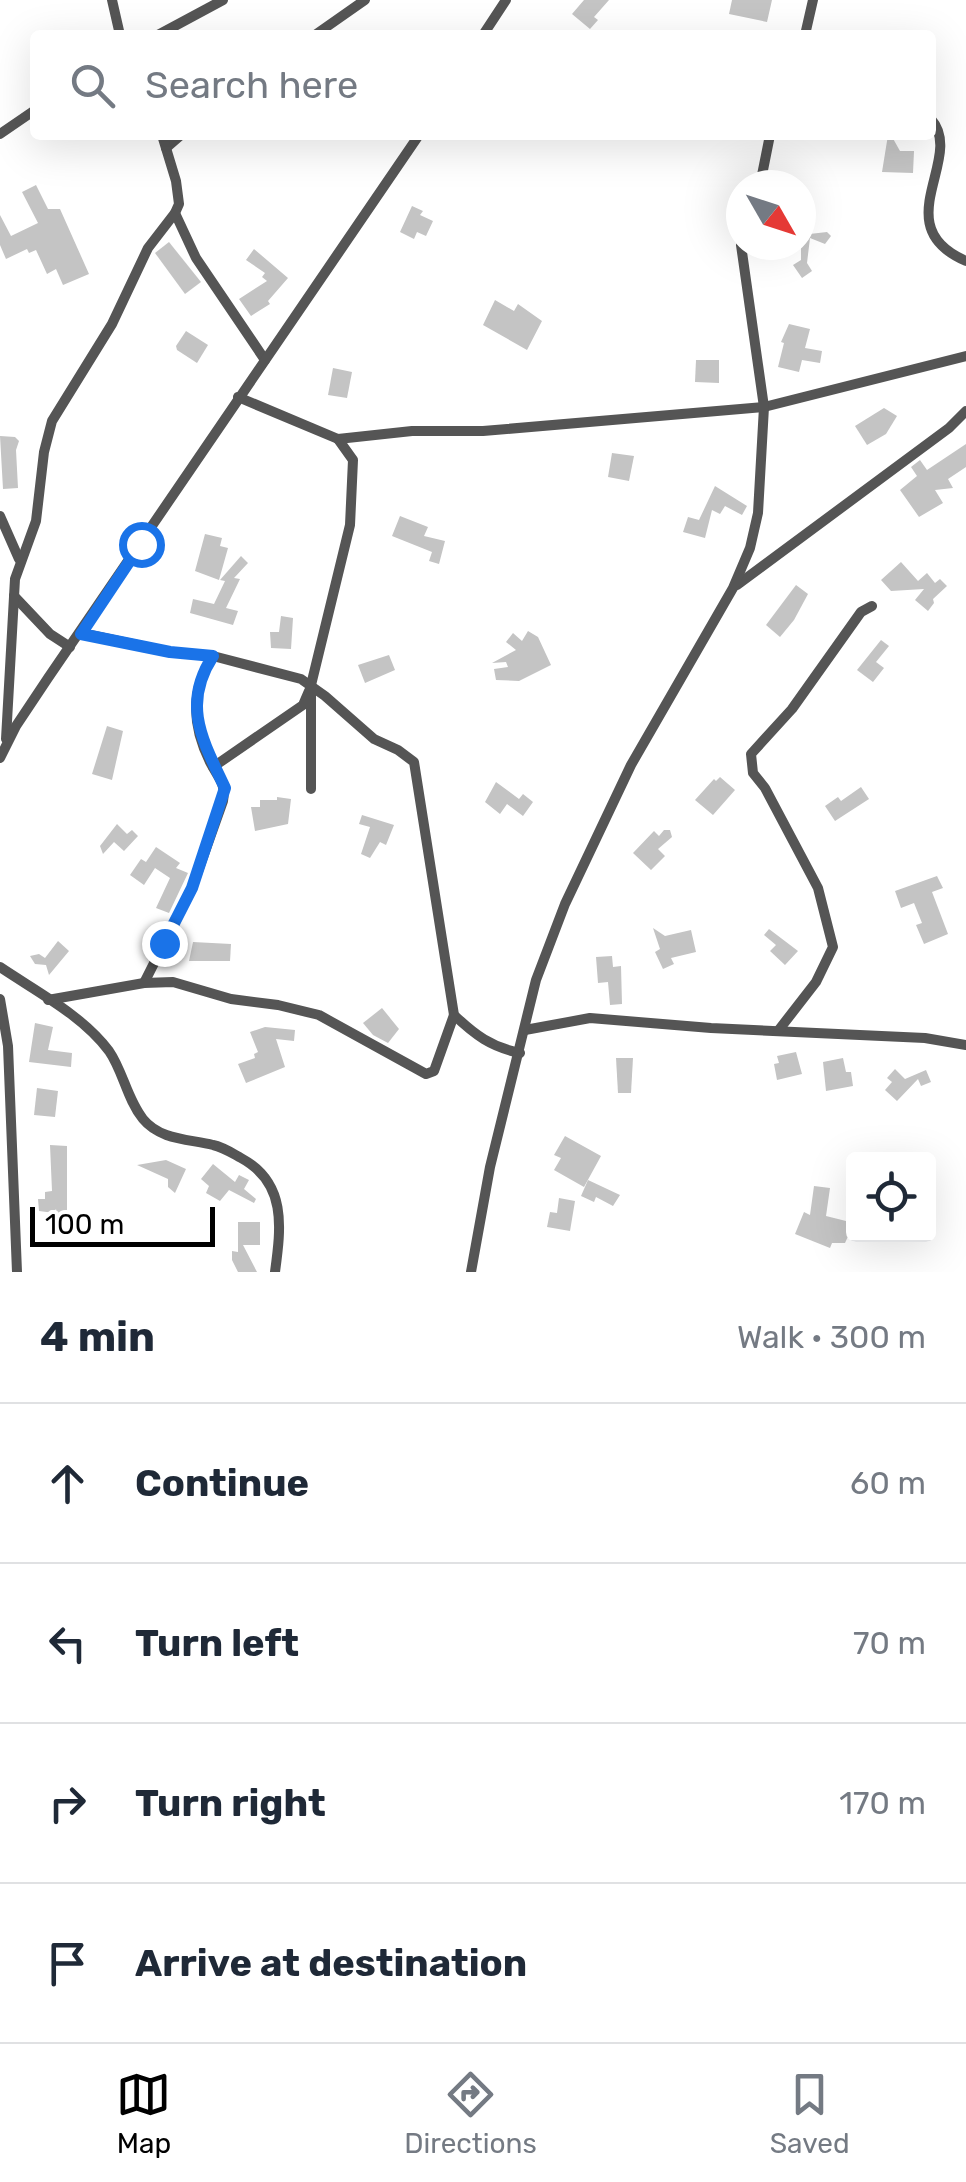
<!DOCTYPE html>
<meta charset="utf-8">
<style>
body{margin:0;font-family:Rubik,sans-serif;background:#f2f2f3;color:#1f2937}
.controls{position:absolute;right:30px;bottom:30px;display:grid;overflow:hidden;border-radius:10px;box-shadow:0 10px 40px #0002}
.controls button{width:90px;height:90px;display:grid;place-items:center;padding:0;border:0;border-bottom:2px solid #e0e1e3;background:#fff;color:#1f2937;font:50px sans-serif}
.compass{position:absolute;left:726px;top:170px;width:90px;height:90px;border-radius:50%;background:#fff;box-shadow:0 10px 40px #0002;rotate:129deg}
.scale{position:absolute;left:30px;bottom:25px;width:185px;box-sizing:border-box;padding-left:10px;border:5px solid #000;border-top:0;font-size:28px;line-height:35px;white-space:nowrap;color:#000;-webkit-text-stroke:8px #fff;paint-order:stroke}
.stop{position:absolute;width:30px;height:30px;margin:-22px;border:8px solid #1a73e8;border-radius:50%;background:#fff}
.stop.end{background:#1a73e8;border-color:#fff;box-shadow:0 2px 10px #0008}
.list{margin:0;padding:0;list-style:none}
h2{display:flex;justify-content:space-between;align-items:center;height:130px;margin:0;padding:0 40px;font-size:42px}
h2 small{font-size:32px;font-weight:400;color:#747a83}
.list li{display:grid;grid-template-columns:65px 1fr auto;gap:30px;align-items:center;box-sizing:border-box;height:160px;padding:0 40px;border-top:2px solid #e0e1e3}
.list b{display:block;font-size:38px;white-space:nowrap}
.list em{font-size:32px;font-style:normal;color:#747a83}
.icon{flex:none;width:55px;height:55px;fill:none;stroke:currentColor;stroke-width:2;stroke-linecap:round;stroke-linejoin:round}
.map{position:relative;flex:none;width:966px;height:1272px;overflow:hidden}
.search{position:absolute;background:#fff;box-shadow:0 10px 40px #0002;left:30px;right:30px;top:30px;height:110px;display:flex;align-items:center;gap:25px;box-sizing:border-box;padding:0 35px;border-radius:10px;color:#747a83;font-size:38px}
.sheet{height:770px;background:#fff}
nav{display:flex;justify-content:space-around;align-items:center;box-sizing:border-box;height:140px;border-top:2px solid #e0e1e3;background:#fff;font-size:28px;color:#747a83}
nav a{display:grid;justify-items:center;gap:5px}
nav .on{color:#000}
.map>svg:first-child{display:block}
.building{fill:#c4c4c4}
.lines{fill:none;stroke-linecap:round;stroke-linejoin:round}
.street{stroke:#555;stroke-width:10}
.route{stroke:#1a73e8;stroke-width:12}
</style>
<div class="map">
<svg width="966" height="1272" viewBox="0 0 966 1272">
<rect width="100%" height="100%" fill="#fff"/>
<!-- building -->
<g class="building">
<polygon points="584,0 609,0 594,17 598,20 590,29 572,14"/>
<polygon points="732,0 772,0 767,22 729,14"/>
<polygon points="888,135 891,135 900,151 914,151 913,173 882,172"/>
<polygon points="36,185 48,209 60,209 89,274 63,285 56,269 47,274 36,250 29,253 27,249 6,259 0,245 0,215 11,236 38,223 22,192"/>
<polygon points="412,206 423,211 420,215 433,221 426,236 417,232 414,239 400,232"/>
<polygon points="827,232 831,236 825,244 810,238 807,263 812,271 802,278 793,265 801,260 801,235"/>
<polygon points="169,242 201,282 185,294 155,253"/>
<polygon points="254,249 288,278 268,301 270,304 251,316 239,299 267,281 262,277 265,273 246,260"/>
<polygon points="495,300 514,311 518,304 542,321 527,350 483,325"/>
<polygon points="789,324 810,329 805,348 822,351 820,363 802,360 799,372 778,367 784,343 781,342"/>
<polygon points="186,331 208,345 197,363 177,350 176,346"/>
<polygon points="696,360 719,360 719,383 695,382"/>
<polygon points="333,368 352,372 347,398 328,395"/>
<polygon points="884,408 897,416 886,434 867,445 855,426"/>
<polygon points="0,436 15,437 19,441 16,450 18,488 3,489"/>
<polygon points="966,444 966,467 948,479 953,488 935,490 943,503 919,517 900,490 917,476 911,467 920,460 927,470"/>
<polygon points="612,453 634,456 629,481 608,477"/>
<polygon points="715,486 747,506 742,515 725,506 720,514 712,510 705,538 683,532 688,517 699,520"/>
<polygon points="400,516 428,527 424,536 445,541 439,564 429,561 432,552 392,536"/>
<polygon points="205,534 222,538 220,546 228,548 219,580 195,571"/>
<polygon points="241,556 248,563 234,578 240,579 226,608 238,611 233,625 190,613 193,599 214,604 225,581 220,580"/>
<polygon points="901,562 918,581 927,573 935,583 940,579 947,586 933,599 934,603 928,611 915,600 924,589 891,591 881,580"/>
<polygon points="796,585 808,594 794,620 780,637 766,625"/>
<polygon points="281,616 293,618 291,649 271,648 270,632 279,632"/>
<polygon points="528,631 538,637 551,665 519,681 496,680 494,669 508,667 506,662 492,663 516,650 506,642 513,633 522,641"/>
<polygon points="881,640 889,646 876,662 884,668 873,682 857,670"/>
<polygon points="389,655 395,670 365,683 358,665"/>
<polygon points="107,726 123,731 112,780 92,774"/>
<polygon points="720,777 735,790 713,815 695,800 714,779 716,781"/>
<polygon points="496,782 519,799 523,794 533,802 523,816 507,804 500,814 485,802"/>
<polygon points="861,787 869,799 835,821 825,806 838,797 841,801"/>
<polygon points="277,797 291,799 288,824 255,831 251,807 260,807 260,800 277,800"/>
<polygon points="362,815 394,825 386,845 380,842 370,858 361,854 370,827 359,824"/>
<polygon points="117,824 127,834 132,830 138,836 124,851 114,842 103,854 100,846"/>
<polygon points="664,830 670,830 672,837 658,849 665,856 651,870 633,853 654,831 659,836"/>
<polygon points="156,847 180,863 176,868 188,873 169,913 156,908 170,878 155,868 144,885 130,875 141,859 146,862"/>
<polygon points="937,876 943,888 932,892 948,934 924,944 916,925 922,923 914,903 901,908 895,891"/>
<polygon points="653,928 665,936 691,930 696,952 671,958 674,964 663,969 655,952 660,949"/>
<polygon points="769,929 798,951 785,965 770,951 776,945 764,935"/>
<polygon points="58,941 69,951 49,975 46,965 35,964 30,956 39,954 45,958"/>
<polygon points="193,942 231,944 230,961 189,961"/>
<polygon points="612,956 613,967 621,966 622,1004 610,1005 608,982 598,983 596,957"/>
<polygon points="382,1008 399,1029 388,1043 373,1035 363,1023"/>
<polygon points="35,1023 53,1027 48,1050 72,1053 71,1067 29,1062"/>
<polygon points="265,1027 295,1030 294,1041 276,1039 285,1067 246,1083 238,1064 255,1058 254,1054 258,1052 250,1032"/>
<polygon points="796,1052 802,1074 777,1080 774,1064 779,1063 777,1056"/>
<polygon points="616,1058 633,1058 631,1093 618,1093"/>
<polygon points="843,1058 846,1072 851,1072 853,1086 826,1091 823,1062"/>
<polygon points="895,1069 905,1079 926,1070 931,1082 921,1086 918,1079 897,1101 885,1090 892,1082 887,1078"/>
<polygon points="37,1088 58,1091 55,1117 34,1115"/>
<polygon points="565,1136 601,1156 584,1187 554,1170 561,1158 554,1155"/>
<polygon points="50,1145 67,1146 67,1210 62,1211 62,1214 39,1211 38,1199 45,1199 45,1192 52,1191"/>
<polygon points="166,1160 186,1169 175,1193 168,1187 168,1179 137,1165"/>
<polygon points="213,1164 235,1182 239,1175 249,1180 244,1189 256,1199 254,1203 229,1190 220,1201 206,1193 209,1186 201,1179"/>
<polygon points="588,1180 620,1195 613,1206 596,1197 594,1202 581,1196"/>
<polygon points="814,1186 830,1188 826,1216 854,1223 845,1243 832,1243 830,1248 795,1234 804,1212 810,1215"/>
<polygon points="559,1198 575,1201 570,1231 547,1227 550,1212 557,1213"/>
<polygon points="238,1222 260,1222 260,1245 243,1245 257,1272 238,1272 232,1260 232,1251 238,1252"/>
</g>
<g class="lines">
<!-- street -->
<g class="street">
<polyline points="112,0 120,35"/>
<polyline points="158,35 223,0"/>
<polyline points="315,35 365,0"/>
<polyline points="483,35 506,0"/>
<polyline points="805,35 813,0"/>
<path d="M931 119C966 158 885 226 966 261"/>
<polyline points="0,134 35,110"/>
<polyline points="166,148 181,135"/>
<polyline points="760,185 770,135"/>
<polyline points="175,213 196,258 265,360"/>
<polyline points="238,397 338,439 412,431 483,431 764,407 966,356"/>
<polyline points="0,516 19,559"/>
<polyline points="737,585 949,428 966,411"/>
<polyline points="14,596 50,634 70,647"/>
<path d="M81 633 170 652 213 656 301 679 325 696 374 739 398 750 414 762 454 1015C475 1035 491 1047 520 1053"/>
<polyline points="6,739 15,579 36,521 44,452 52,421 112,324 148,248 175,213 179,204 176,181 162,135"/>
<polyline points="0,758 16,726 48,678 419,135"/>
<polyline points="213,767 303,705 309,691"/>
<polyline points="311,789 311,685 350,525 353,460 338,439"/>
<path d="M0 967C37 992 82 1015 109 1051 123 1071 127 1099 143 1119 160 1140 189 1139 213 1145 223 1147 232 1153 241 1158 287 1183 281 1227 275 1272"/>
<path d="M144 983 192 888 223 801C226 784 219 779 211 764 192 727 190 690 213 656"/>
<polyline points="0,999 8,1046 17,1272"/>
<polyline points="48,1000 144,983 173,982 231,999 278,1005 319,1015 426,1074 434,1071 454,1015"/>
<polyline points="525,1030 590,1018 711,1028 925,1038 966,1045"/>
<polyline points="778,1031 816,982 833,947 818,888 765,788 753,773 751,754 792,709 861,612 872,606"/>
<polyline points="471,1272 490,1167 536,980 565,904 631,765 733,588 750,548 758,513 764,407 741,245"/>
</g>
</g>
<g class="lines">
<!-- route -->
<path class="route" d="M141 544 81 634 170 652 213 656C181 705 203 741 225 788L192 888 164 943"/>
</g>
</svg>
<div class="controls">
<button><svg class="icon" aria-label="locate" viewBox="0 0 24 24"><circle cx="12" cy="12" r="6"/><path d="M12 2v4M12 18v4M2 12h4M18 12h4"/></svg></button>
</div>
<svg class="compass" viewBox="-18 -18 36 36"><path d="M0-13l5 13h-10z" fill="#e53935"/><path d="M0 13l5-13h-10z" fill="#747a83"/></svg>
<div class="scale">100 m</div>
<div class="stop" style="left:141px;top:544px"></div>
<div class="stop end" style="left:164px;top:943px"></div>
<div class="search"><svg class="icon" aria-label="search" viewBox="0 0 24 24"><circle cx="10" cy="10" r="6"/><path d="M15 15l6 6"/></svg>Search here</div>
</div>
<section class="sheet">
<h2>4 min<small>Walk · 300 m</small></h2>
<ul class="list">
<li><svg class="icon" aria-label="ahead" viewBox="0 0 24 24"><path d="M12 20V5M6 11l6-6 6 6"/></svg><div><b>Continue</b></div><em>60 m</em></li>
<li><svg class="icon" aria-label="left" viewBox="0 0 24 24"><path d="M17 20v-9H6M10 6l-5 5 5 5"/></svg><div><b>Turn left</b></div><em>70 m</em></li>
<li><svg class="icon" aria-label="right" viewBox="0 0 24 24"><path d="M7 20v-9h11M14 6l5 5-5 5"/></svg><div><b>Turn right</b></div><em>170 m</em></li>
<li><svg class="icon" aria-label="arrive" viewBox="0 0 24 24"><path d="M6 21V4h12l-3 4 3 4H6"/></svg><div><b>Arrive at destination</b></div></li>
</ul>
</section>
<nav>
<a class="on"><svg class="icon" aria-label="map" viewBox="0 0 24 24"><path d="M3 6l6-2 6 2 6-2v14l-6 2-6-2-6 2zM9 4v14M15 6v14"/></svg>Map</a>
<a><svg class="icon" aria-label="directions" viewBox="0 0 24 24"><path d="M12 3l9 9-9 9-9-9zM9 14v-3h6M13 9l2 2-2 2"/></svg>Directions</a>
<a><svg class="icon" aria-label="saved" viewBox="0 0 24 24"><path d="M7 4h10v16l-5-4-5 4z"/></svg>Saved</a>
</nav>
